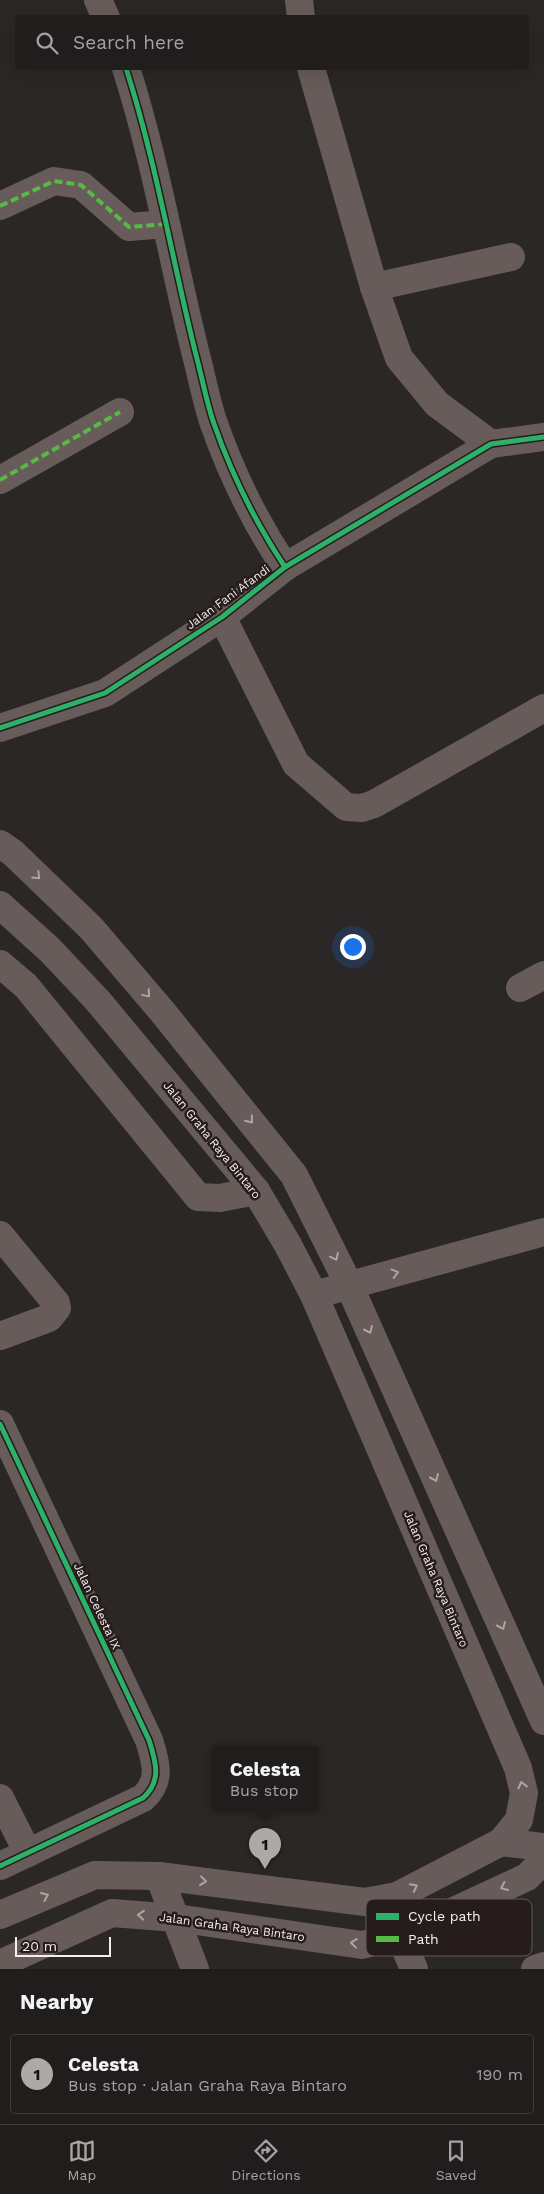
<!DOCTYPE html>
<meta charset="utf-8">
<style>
body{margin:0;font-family:"Work Sans",sans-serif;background:#2d2a2a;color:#f1f3f6}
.scale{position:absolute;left:15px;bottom:12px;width:96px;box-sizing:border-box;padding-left:5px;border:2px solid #f4eeec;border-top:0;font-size:14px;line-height:18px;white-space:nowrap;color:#f4eeec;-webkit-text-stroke:4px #251c1b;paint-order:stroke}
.you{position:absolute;left:352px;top:946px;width:18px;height:18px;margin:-12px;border:4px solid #fff;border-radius:50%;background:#1a73e8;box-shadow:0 0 0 8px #1a73e833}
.badge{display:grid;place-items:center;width:32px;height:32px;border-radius:50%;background:#aea8a7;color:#111;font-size:16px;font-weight:700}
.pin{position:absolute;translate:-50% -41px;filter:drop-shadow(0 1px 2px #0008)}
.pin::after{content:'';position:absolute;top:26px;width:18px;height:15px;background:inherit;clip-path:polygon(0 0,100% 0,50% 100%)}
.popup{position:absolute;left:211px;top:1746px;width:108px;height:65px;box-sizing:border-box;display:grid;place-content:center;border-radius:5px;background:#211d1d;filter:drop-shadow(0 1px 4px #0005);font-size:16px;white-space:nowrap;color:#a2a2a4}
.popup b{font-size:19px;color:#f1f3f6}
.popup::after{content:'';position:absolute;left:50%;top:100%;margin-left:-10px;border:10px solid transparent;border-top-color:#211d1d}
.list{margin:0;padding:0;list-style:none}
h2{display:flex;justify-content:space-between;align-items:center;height:65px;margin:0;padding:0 20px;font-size:21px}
h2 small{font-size:16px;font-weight:400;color:#a2a2a4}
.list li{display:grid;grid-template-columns:32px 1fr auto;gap:15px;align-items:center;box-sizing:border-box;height:80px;margin:0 10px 10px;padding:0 10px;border:1px solid #3e3b3b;border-radius:5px}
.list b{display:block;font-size:19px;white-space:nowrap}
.list p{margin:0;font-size:16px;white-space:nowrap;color:#a2a2a4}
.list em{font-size:16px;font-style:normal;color:#a2a2a4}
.icon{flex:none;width:28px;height:28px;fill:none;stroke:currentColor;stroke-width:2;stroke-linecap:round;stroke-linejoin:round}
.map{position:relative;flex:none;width:544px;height:1969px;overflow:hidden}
.search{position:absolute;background:#211d1d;box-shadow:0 5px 20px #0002;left:15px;right:15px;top:15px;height:55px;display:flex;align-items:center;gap:12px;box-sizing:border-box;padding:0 18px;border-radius:5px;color:#a2a2a4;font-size:19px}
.sheet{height:155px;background:#211d1d}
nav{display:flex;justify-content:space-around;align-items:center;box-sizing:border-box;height:70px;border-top:1px solid #3e3b3b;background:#211d1d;font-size:14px;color:#a2a2a4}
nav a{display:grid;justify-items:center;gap:2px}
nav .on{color:#aea8a7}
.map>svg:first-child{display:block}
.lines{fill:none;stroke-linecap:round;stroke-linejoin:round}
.minor{stroke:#675c5a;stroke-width:28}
.major{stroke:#685c5a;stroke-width:28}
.quiet{stroke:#58b947;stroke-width:4;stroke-dasharray:8 4;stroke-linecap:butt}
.cycleway-casing{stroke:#251c1b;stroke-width:8}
.cycleway{stroke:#2db169;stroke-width:5}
.oneway{stroke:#aea5a3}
.labels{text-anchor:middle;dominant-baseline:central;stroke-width:5;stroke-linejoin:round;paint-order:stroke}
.street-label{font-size:12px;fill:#f4eeec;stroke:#251c1b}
.key{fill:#251c1b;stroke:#635b5a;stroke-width:1}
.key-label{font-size:14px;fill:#f4eeec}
</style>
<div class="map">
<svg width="544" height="1969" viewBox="0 0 544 1969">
<rect width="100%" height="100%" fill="#2c2727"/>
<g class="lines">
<!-- minor -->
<g class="minor">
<polyline points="98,0 106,18"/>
<polyline points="299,0 301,18"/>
<path d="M126 68C156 162 172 259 196 355 202 377 206 400 213 421 231 473 255 522 285 567"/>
<polyline points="311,68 374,287 399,358 437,404 491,444"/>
<polyline points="0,206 54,181 81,185 129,227 166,224"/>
<polyline points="374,287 511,257"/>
<polyline points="0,480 120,412"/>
<polyline points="222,617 296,764 346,807 362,808 374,804 544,708"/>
<polyline points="0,728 105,693 222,617 285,567 491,444 544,437"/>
<polyline points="0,964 26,986 198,1197 220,1198 256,1191"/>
<polyline points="520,988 544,975"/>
<polyline points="0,1235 56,1303 57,1308 49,1318 0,1336"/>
<polyline points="314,1295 544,1232"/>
<path d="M0 1424 149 1740C156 1762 162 1781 143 1798L0 1866"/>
<polyline points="0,1798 28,1853"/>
<polyline points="501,1842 544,1847"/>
<polyline points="159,1876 195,1969"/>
<polyline points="400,1936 414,1969"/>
<polyline points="535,1969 544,1966"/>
</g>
<!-- major -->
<g class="major">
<polyline points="0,844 13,853 91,928 161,1010 294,1175 349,1285 544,1721"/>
<polyline points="0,905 50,950 98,1001 256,1191 288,1245 314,1295 518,1768 524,1793 519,1820 501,1842 397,1896 365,1902 159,1876 95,1875 0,1915"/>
<polyline points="0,1964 112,1913 176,1918 362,1945 400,1936 527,1877 544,1860"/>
</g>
<!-- quiet -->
<g class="quiet">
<polyline points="0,206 54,181 81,185 129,227 166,224"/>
<polyline points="0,480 120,412"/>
</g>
<!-- cycleway casing -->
<g class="cycleway-casing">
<g id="cycleway">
<path d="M126 68C156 162 172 259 196 355 202 377 206 400 213 421 231 473 255 522 285 567"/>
<polyline points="0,728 105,693 222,617 285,567 491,444 544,437"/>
<path d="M0 1424 149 1740C156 1762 162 1781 143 1798L0 1866"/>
</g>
</g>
<!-- cycleway -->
<use href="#cycleway" class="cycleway"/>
</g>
<!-- one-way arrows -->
<defs><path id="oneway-chevron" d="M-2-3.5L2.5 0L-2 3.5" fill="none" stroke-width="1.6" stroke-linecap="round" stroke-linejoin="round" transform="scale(1.25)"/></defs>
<g class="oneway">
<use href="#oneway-chevron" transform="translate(37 876) rotate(44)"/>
<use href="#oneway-chevron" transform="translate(147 994) rotate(50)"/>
<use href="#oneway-chevron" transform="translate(250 1120) rotate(51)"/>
<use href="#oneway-chevron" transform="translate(335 1257) rotate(64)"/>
<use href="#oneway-chevron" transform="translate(395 1273) rotate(-15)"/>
<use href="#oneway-chevron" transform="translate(369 1330) rotate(66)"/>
<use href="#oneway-chevron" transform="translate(435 1478) rotate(66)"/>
<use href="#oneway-chevron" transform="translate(502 1626) rotate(66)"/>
<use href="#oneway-chevron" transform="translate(522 1785) rotate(-104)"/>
<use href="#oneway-chevron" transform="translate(203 1881) rotate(7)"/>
<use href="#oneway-chevron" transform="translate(414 1887) rotate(-27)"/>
<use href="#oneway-chevron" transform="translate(504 1887) rotate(155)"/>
<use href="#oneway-chevron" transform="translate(45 1896) rotate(-23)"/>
<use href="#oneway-chevron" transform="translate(141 1915) rotate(-175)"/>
<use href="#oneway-chevron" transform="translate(354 1943) rotate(-173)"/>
</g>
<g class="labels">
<!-- street labels -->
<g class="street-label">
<text transform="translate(228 597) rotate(-36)">Jalan Fani Afandi</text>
<text transform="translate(212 1140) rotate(51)">Jalan Graha Raya Bintaro</text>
<text transform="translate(436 1579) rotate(67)">Jalan Graha Raya Bintaro</text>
<text transform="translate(97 1606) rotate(65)">Jalan Celesta IX</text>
<text transform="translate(232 1927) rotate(8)">Jalan Graha Raya Bintaro</text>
</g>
</g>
<!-- legend -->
<rect x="366" y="1899" width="166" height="57" rx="8" class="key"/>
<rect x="376" y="1913" width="23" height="7" fill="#2db169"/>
<rect x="376" y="1936" width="23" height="6" fill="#58b947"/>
<g class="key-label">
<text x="408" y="1921">Cycle path</text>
<text x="408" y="1944">Path</text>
</g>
</svg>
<div class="scale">20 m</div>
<div class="you"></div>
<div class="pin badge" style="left:265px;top:1869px">1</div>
<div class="popup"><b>Celesta</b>Bus stop</div>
<div class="search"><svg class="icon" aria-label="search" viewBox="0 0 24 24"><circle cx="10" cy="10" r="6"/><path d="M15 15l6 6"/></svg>Search here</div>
</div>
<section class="sheet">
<h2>Nearby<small></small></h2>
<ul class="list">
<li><span class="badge">1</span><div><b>Celesta</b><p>Bus stop · Jalan Graha Raya Bintaro</p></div><em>190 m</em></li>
</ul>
</section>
<nav>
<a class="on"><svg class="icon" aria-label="map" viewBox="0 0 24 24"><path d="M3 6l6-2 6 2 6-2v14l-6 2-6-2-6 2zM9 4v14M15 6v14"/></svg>Map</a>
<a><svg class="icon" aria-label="directions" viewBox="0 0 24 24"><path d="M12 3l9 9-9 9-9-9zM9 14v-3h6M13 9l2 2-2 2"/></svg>Directions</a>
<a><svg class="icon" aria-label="saved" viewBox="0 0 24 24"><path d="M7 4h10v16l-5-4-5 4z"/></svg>Saved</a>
</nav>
